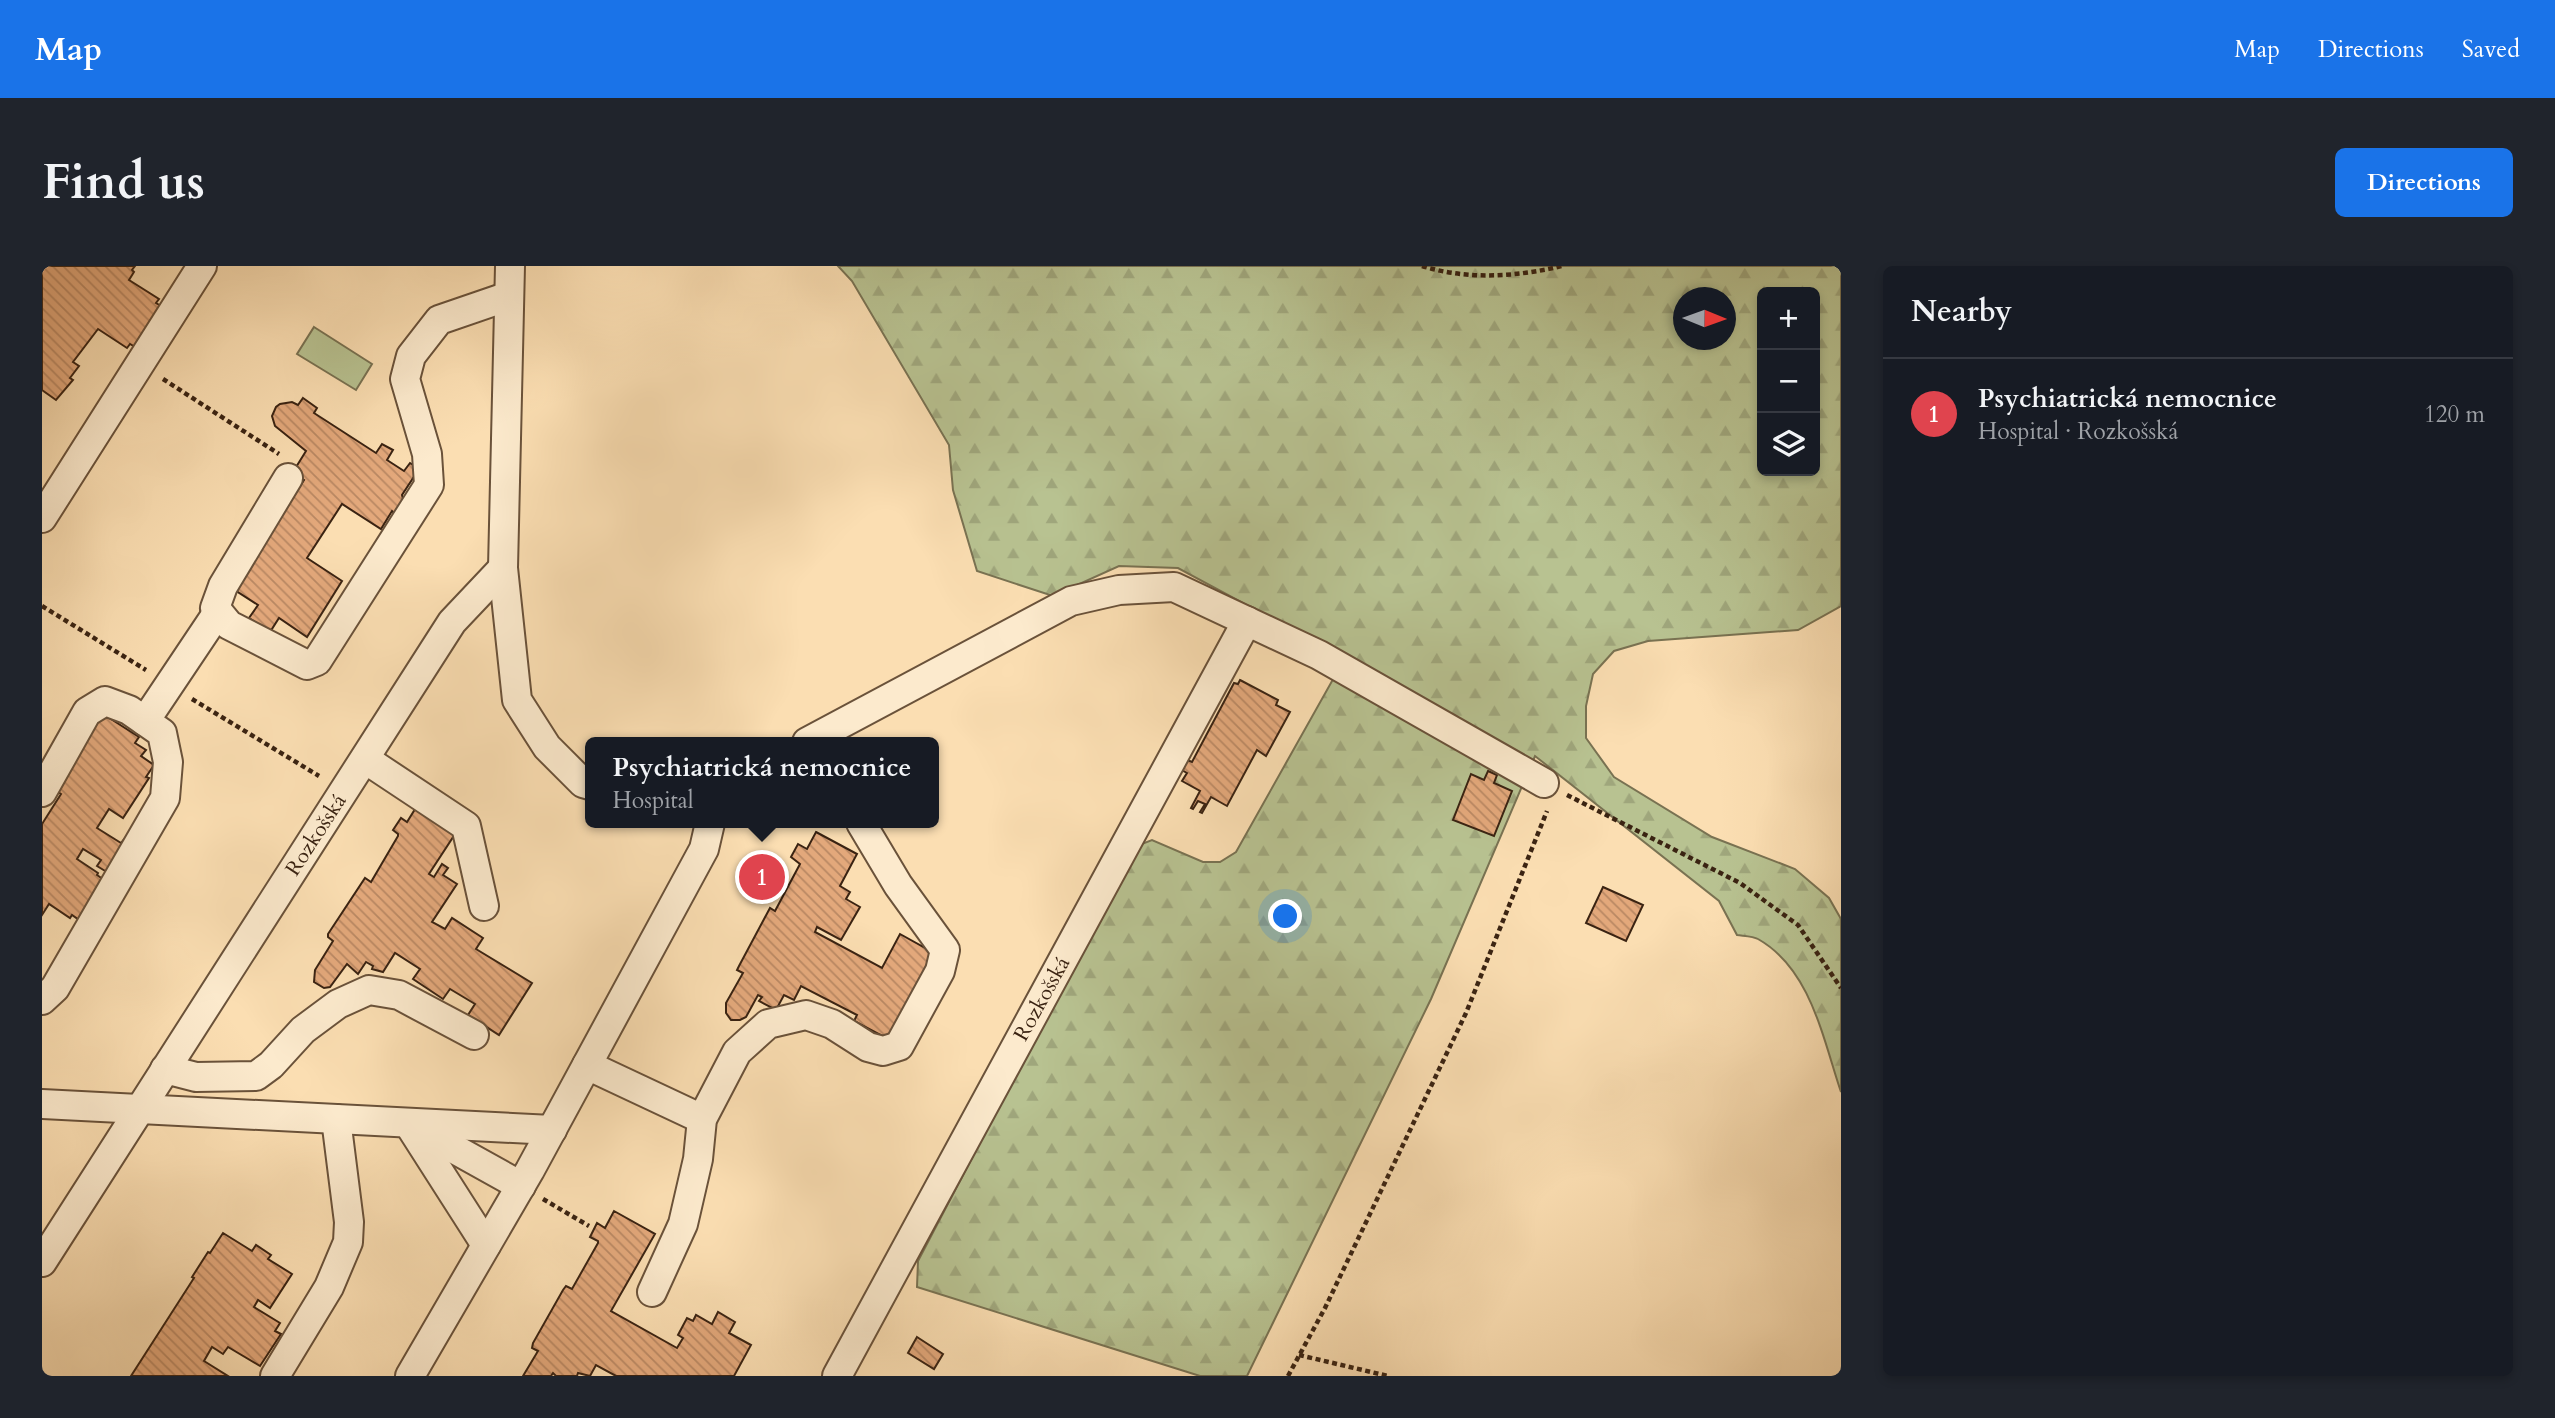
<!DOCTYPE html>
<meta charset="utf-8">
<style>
body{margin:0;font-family:Cardo,serif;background:#20242c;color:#f1f3f6}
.controls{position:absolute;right:21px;top:21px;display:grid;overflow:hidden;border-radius:10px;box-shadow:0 4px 10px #0003}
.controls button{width:63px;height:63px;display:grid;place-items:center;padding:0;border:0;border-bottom:2px solid #363941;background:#171b24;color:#f1f3f6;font:35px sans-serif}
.compass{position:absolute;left:1631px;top:21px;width:63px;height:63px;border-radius:50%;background:#171b24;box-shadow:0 4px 10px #0003;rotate:91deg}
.you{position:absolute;left:1244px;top:651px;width:24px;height:24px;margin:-18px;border:5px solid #fff;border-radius:50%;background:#1a73e8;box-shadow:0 0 0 10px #1a73e833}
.badge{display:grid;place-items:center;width:46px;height:46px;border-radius:50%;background:#1a73e8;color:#fff;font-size:23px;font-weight:700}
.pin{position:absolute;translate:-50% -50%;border:4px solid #fff;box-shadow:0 2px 7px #0006}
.popup{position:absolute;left:543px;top:471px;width:354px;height:91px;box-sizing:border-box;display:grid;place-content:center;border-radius:10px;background:#171b24;filter:drop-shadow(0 2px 5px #0005);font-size:23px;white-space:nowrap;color:#9ea1a6}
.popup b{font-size:26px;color:#f1f3f6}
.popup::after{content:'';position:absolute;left:50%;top:100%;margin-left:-14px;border:14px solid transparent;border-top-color:#171b24}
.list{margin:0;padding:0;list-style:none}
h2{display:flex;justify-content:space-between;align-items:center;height:91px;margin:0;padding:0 28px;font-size:30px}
h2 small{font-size:23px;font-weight:400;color:#9ea1a6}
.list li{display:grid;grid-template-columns:46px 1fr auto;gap:21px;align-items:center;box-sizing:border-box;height:112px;padding:0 28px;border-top:2px solid #363941}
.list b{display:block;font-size:26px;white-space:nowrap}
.list p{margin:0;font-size:23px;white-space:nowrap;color:#9ea1a6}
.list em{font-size:23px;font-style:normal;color:#9ea1a6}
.icon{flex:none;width:38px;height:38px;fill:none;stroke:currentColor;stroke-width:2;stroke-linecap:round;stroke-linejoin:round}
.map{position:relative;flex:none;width:1799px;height:1110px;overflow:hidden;border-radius:10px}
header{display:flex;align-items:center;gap:42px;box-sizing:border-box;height:98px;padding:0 35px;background:#1a73e8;color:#fff}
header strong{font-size:33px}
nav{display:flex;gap:38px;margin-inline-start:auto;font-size:24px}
.intro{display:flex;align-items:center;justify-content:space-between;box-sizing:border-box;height:168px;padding:0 42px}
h1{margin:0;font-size:49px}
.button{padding:18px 32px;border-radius:10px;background:#1a73e8;color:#fff;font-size:24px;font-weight:700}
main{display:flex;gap:42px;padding:0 42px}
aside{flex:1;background:#171b24;border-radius:10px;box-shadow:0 4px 10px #0003}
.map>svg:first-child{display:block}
.forest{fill:url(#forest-firs);stroke:#797252;stroke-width:2;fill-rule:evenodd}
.pitch{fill:#b8c291;stroke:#797252;stroke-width:2}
.building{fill:url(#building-back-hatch);stroke:#3a2312;stroke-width:2}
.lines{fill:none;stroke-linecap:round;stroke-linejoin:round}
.minor-casing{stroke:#6a523a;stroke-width:32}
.path{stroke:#3a2312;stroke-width:4.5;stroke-dasharray:5 3.5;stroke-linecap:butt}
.minor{stroke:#fceacd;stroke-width:28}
.labels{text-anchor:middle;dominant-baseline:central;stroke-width:6;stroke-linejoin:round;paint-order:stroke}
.street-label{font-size:21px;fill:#3a2312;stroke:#fceacd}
</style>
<header>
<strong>Map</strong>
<nav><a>Map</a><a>Directions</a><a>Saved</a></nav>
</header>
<div class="intro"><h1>Find us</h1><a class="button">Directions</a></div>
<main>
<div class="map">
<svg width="1799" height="1110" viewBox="0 0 1799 1110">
<defs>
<pattern id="forest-firs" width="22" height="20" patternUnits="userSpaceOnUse" patternTransform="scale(1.75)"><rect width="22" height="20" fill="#b8c291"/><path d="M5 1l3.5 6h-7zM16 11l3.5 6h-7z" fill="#9fa67c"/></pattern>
<pattern id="building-back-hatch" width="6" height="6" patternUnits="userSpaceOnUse" patternTransform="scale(1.75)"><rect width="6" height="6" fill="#e3a87b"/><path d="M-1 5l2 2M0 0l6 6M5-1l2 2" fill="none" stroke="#b98863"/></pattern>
</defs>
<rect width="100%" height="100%" fill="#fbdeb2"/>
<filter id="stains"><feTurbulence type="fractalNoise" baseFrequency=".00286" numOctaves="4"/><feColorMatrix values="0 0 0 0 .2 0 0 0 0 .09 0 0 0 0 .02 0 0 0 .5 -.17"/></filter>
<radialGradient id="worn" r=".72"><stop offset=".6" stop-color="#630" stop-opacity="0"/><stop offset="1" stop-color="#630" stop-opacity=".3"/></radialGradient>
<!-- forest -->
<path class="forest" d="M796 0H1799V340L1756 364 1606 375 1572 385 1551 408 1544 440V472L1572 511 1670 571 1753 603 1787 632 1799 653V826C1781 773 1769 703 1716 673 1711 670 1702 670 1695 669L1677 635 1493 490 1389 733 1205 1110H1158L875 1021 876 995 1086 594 1097 579 1110 574 1161 596H1178L1194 586 1303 392 1136 302 1077 300 1011 330 935 305 911 224 907 179 810 15ZM1720 26H1773V205H1720ZM1642 32H1684V74H1642Z"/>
<!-- pitch -->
<polygon class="pitch" points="272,61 330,98 314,124 255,88"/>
<!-- building -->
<g class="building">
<polygon points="0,0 93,0 90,4 92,6 87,14 117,33 114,37 124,43 98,84 88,78 85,82 56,63 31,96 37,100 28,112 31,114 14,134 0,124"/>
<polygon points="261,132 275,142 272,147 334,187 340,178 351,184 345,194 362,205 368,197 377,203 360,229 361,233 369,238 363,249 354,244 352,247 350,245 339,263 300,238 265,292 300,315 265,371 237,352 228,366 207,352 216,339 188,321 212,293 262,214 251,206 264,185 233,160 230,150 234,141 238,138 250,136 256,139"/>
<polygon points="1198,414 1236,434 1234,439 1248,446 1224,490 1215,484 1185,540 1169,531 1160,547 1158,546 1163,538 1156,535 1151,543 1149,542 1158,525 1140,515 1145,507 1138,503 1143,493 1150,496 1192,417 1196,418"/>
<polygon points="58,446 97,471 93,477 104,484 99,490 112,499 104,511 107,512 81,552 67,543 55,562 79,577 83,572 93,579 73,611 55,600 59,594 41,583 35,593 56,607 55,609 65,616 40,656 30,649 28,652 7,638 0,649 0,558 19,528 10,522"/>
<polygon points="1446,505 1455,509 1452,517 1470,525 1452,570 1411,554 1429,508 1442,514"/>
<polygon points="375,540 415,565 387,608 392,611 400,598 406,602 401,609 415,618 390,656 403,663 410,652 441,672 434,683 490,717 457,769 426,749 433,738 408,723 401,733 371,713 378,703 353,687 341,706 330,703 331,700 324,696 316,708 305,698 288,721 282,722 272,716 273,704 291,675 286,671 286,668 323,612 329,616 356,570 356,568 351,564 359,552 365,556"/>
<polygon points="774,566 815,588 798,620 808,626 804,633 818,641 799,674 775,661 773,666 840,702 858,668 892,687 846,773 812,755 815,749 759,720 752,734 742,729 734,744 717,735 720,731 716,729 704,751 698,754 689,754 684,747 684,737 701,707 695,704 697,700 728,642 733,645 758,598 749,591 756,578 765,583"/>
<polygon points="1561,621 1601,639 1584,675 1544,657"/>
<polygon points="572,945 613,968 569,1045 635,1082 641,1072 636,1069 645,1052 651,1055 654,1049 670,1058 676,1046 693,1056 687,1067 709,1079 692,1110 574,1110 554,1099 548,1110 536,1107 535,1110 514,1110 511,1107 509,1110 481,1110 496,1085 490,1082 491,1077 521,1024 524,1020 530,1023 556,977 556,975 548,971 555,957 563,962"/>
<polygon points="181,967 210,985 214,979 229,989 226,993 250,1008 228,1042 216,1034 212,1041 238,1057 233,1065 239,1068 218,1100 186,1081 181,1088 170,1081 162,1095 186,1110 89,1110 152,1012 150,1011 166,986 168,987"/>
<polygon points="875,1071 901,1088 892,1103 866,1087"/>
</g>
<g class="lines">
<!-- minor casing -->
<g class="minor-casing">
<g id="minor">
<polyline points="468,0 461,302 475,434 505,481 541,517 548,519"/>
<polyline points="246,212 181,320 173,342 187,359 265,399 275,395 387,219 385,188 363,113 369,90 397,54 467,30"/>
<polyline points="0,252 160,0"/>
<polyline points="103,455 176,346"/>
<polyline points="765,476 1029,335 1077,324 1132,321 1277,389 1502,517"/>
<polyline points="323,493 424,560 442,640"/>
<polyline points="0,526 45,446 63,435 87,444 120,467 126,496 123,532 13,722 0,734"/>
<polyline points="545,799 660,853"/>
<polyline points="123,803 154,811 214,810 229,799 261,764 296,738 327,724 357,729 432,769"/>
<polyline points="0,838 510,864"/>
<polyline points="366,857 444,979"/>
<polyline points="371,860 479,920"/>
<polyline points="0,996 410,356 461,302"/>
<polyline points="610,1026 641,958 656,893 660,853 695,786 726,758 764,749 790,758 826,781 841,785 857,780 898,705 903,684 856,619 819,557"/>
<polyline points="233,1110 287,1021 306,976 307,956 294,853"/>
<polyline points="368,1110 488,904 662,583 668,557"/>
<polyline points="795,1110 1205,355"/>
</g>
</g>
<!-- path -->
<g class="path">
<path d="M1380 0C1425 14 1474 11 1520 0"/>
<polyline points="121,113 237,188"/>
<polyline points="0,340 104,404"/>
<polyline points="150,433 277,510"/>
<polyline points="1525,529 1698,617 1756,659 1799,722"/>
<polyline points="501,933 547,960"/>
<polyline points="1257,1089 1346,1110"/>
<polyline points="1246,1110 1283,1042 1424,747 1505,545"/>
</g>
<!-- minor -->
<use href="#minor" class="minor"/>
</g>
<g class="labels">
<!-- street labels -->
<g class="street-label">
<text transform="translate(274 569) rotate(-57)">Rozkošská</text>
<text transform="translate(1000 733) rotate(-61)">Rozkošská</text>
</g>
</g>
<rect width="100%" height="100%" filter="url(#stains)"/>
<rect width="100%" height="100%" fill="url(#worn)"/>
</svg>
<div class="controls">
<button>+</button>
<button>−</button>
<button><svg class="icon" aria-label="layers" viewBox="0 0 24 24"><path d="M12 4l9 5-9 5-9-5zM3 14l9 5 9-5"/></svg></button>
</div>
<svg class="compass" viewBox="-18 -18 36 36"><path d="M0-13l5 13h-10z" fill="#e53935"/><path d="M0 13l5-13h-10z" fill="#9ea1a6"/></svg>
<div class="you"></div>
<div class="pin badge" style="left:720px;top:611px;background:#e0444e">1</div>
<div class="popup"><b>Psychiatrická nemocnice</b>Hospital</div>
</div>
<aside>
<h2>Nearby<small></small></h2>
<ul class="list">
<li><span class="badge" style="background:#e0444e">1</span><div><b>Psychiatrická nemocnice</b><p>Hospital · Rozkošská</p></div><em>120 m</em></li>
</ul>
</aside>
</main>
